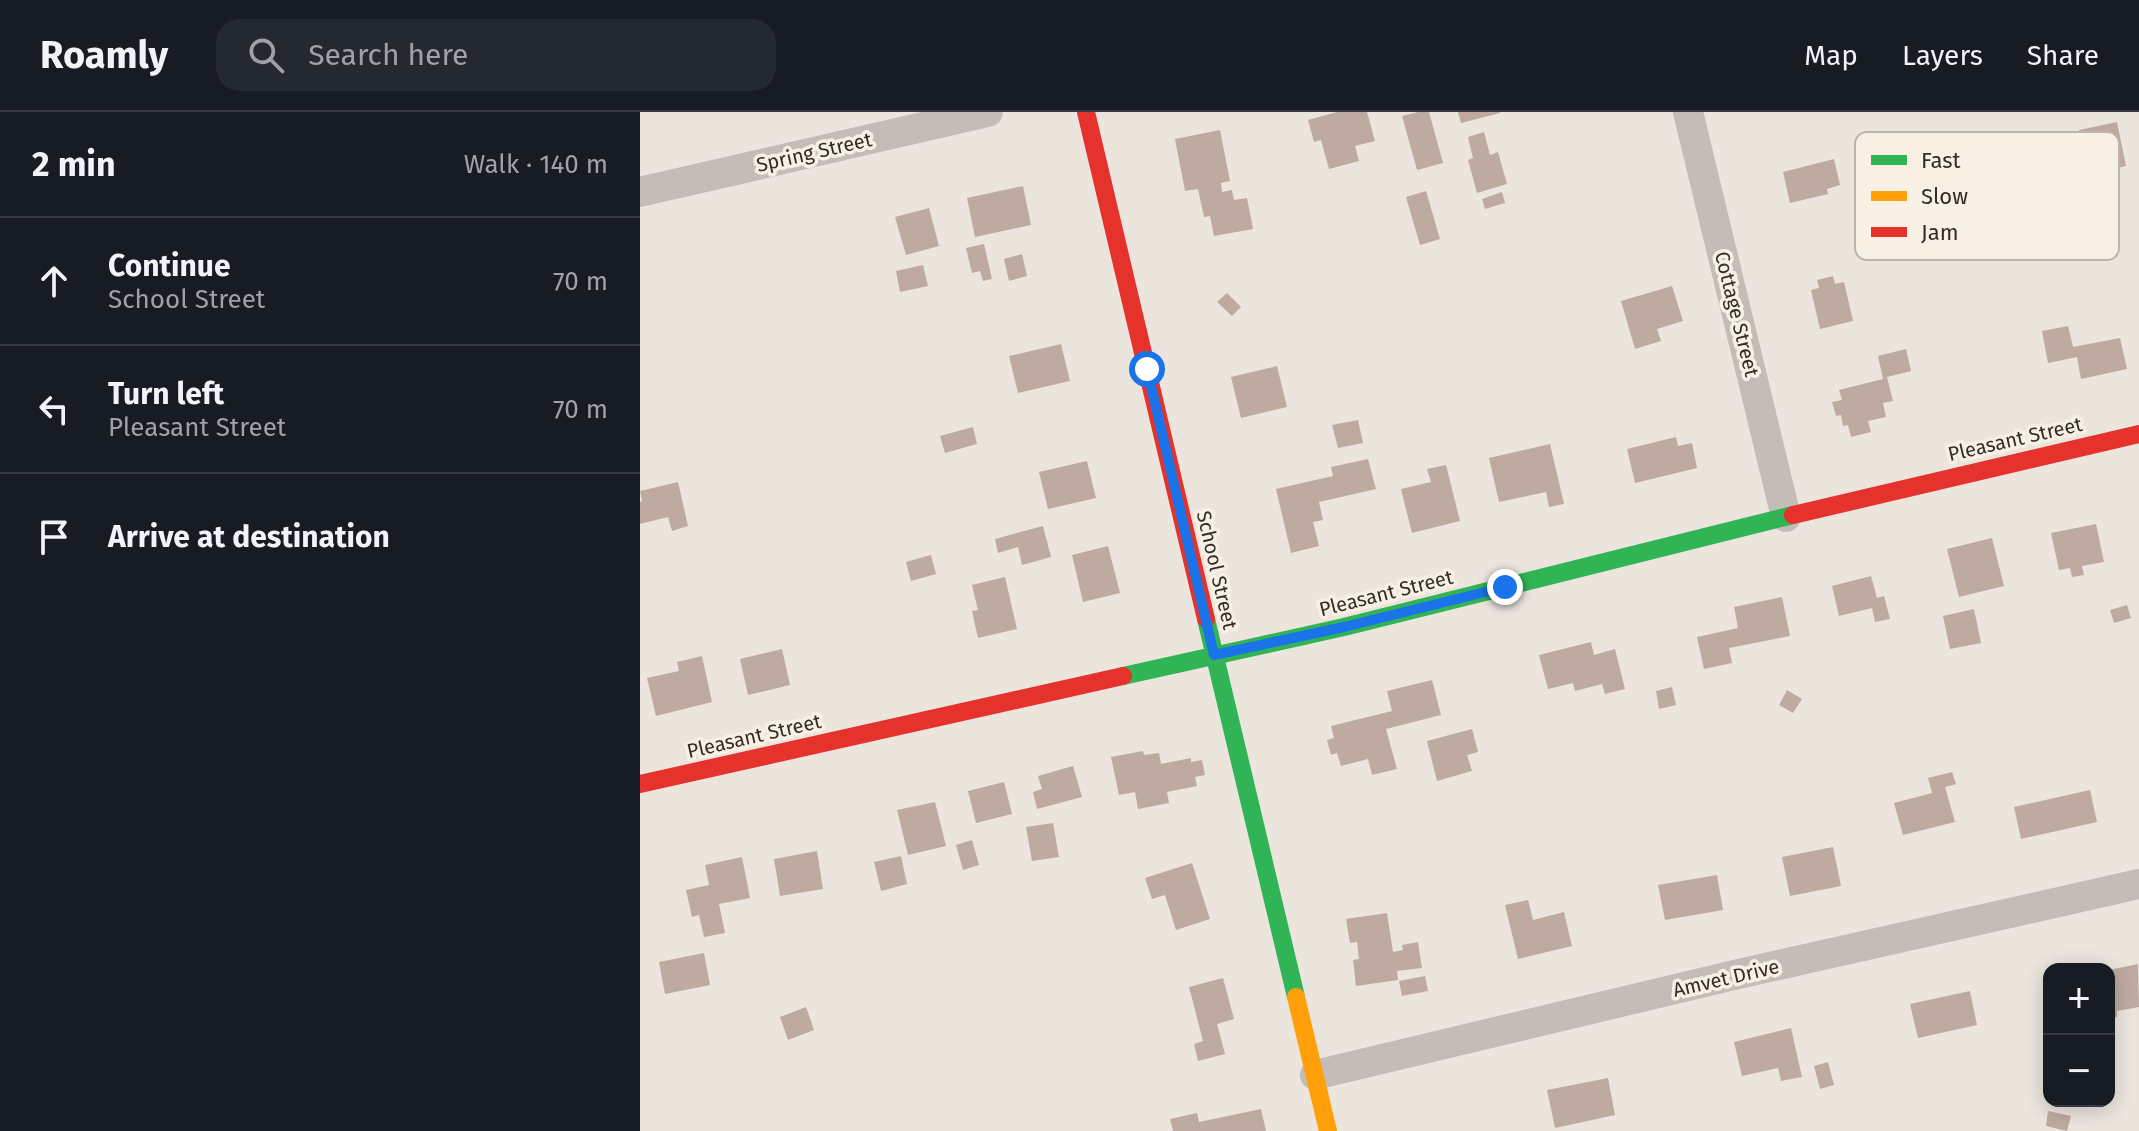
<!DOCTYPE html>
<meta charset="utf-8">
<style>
body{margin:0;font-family:"Fira Sans",sans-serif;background:#242831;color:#f1f3f6}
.controls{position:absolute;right:24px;bottom:24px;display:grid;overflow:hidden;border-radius:16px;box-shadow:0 4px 20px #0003}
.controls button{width:72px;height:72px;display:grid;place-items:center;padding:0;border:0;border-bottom:2px solid #363941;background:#171b24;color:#f1f3f6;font:40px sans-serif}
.stop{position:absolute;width:24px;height:24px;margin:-18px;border:6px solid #1a73e8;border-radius:50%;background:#fff}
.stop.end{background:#1a73e8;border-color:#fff;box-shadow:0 2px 8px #0008}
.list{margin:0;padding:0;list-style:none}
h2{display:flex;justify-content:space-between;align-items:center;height:104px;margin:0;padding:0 32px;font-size:34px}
h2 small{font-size:26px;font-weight:400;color:#9ea1a6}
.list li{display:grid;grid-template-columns:52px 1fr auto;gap:24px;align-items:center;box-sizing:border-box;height:128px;padding:0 32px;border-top:2px solid #363941}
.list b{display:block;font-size:30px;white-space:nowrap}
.list p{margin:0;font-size:26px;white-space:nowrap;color:#9ea1a6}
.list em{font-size:26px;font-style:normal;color:#9ea1a6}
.icon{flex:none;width:44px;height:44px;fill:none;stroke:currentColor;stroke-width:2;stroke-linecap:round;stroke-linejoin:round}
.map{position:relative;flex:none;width:1499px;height:1019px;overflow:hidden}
header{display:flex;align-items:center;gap:48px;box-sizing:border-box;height:112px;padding:0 40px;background:#171b24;border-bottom:2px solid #363941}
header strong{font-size:38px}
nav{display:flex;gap:44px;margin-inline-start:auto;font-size:28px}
.search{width:560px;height:72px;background:#242831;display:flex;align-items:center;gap:20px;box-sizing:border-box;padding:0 28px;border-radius:24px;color:#9ea1a6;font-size:30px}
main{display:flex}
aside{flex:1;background:#171b24}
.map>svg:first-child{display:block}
.building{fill:#beaaa0}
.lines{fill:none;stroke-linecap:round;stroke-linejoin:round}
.street{stroke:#c3bdb7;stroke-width:30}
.fast{stroke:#30b455;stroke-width:18}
.slow{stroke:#ff9f0a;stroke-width:18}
.jam{stroke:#e5322d;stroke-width:18}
.route{stroke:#1a73e8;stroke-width:10}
.labels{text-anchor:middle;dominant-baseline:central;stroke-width:7;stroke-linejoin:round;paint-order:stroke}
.street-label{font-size:20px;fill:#342b26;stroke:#f8f0e5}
.key{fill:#f8f0e5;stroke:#bdb5ac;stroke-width:2}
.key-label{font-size:22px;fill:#342b26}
</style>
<header>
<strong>Roamly</strong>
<div class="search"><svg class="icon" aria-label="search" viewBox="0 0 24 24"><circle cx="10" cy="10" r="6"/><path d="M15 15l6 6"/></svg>Search here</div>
<nav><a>Map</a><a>Layers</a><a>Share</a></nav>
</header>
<main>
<aside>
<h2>2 min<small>Walk · 140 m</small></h2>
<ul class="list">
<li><svg class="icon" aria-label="ahead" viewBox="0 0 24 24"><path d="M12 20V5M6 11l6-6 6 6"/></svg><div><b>Continue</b><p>School Street</p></div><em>70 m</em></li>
<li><svg class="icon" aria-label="left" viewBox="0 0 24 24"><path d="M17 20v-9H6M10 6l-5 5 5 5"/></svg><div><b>Turn left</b><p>Pleasant Street</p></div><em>70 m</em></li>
<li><svg class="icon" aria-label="arrive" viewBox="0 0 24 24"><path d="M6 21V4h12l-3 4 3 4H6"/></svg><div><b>Arrive at destination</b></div></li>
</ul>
</aside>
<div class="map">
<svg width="1499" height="1019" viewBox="0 0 1499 1019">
<rect width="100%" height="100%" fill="#ebe5de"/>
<!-- building -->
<g class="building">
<polygon points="697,0 727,0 735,29 715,34 719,49 689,57 681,28 674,30 668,8"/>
<polygon points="778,0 789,0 803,51 777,58 762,4"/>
<polygon points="818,0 860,0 860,1 821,11"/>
<polygon points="1477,10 1486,54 1448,62 1439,18"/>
<polygon points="580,18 590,69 581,71 582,80 592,78 594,88 607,86 613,117 574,124 570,104 564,105 558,77 545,79 535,27"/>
<polygon points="844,20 850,43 858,40 867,72 837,81 828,48 833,46 828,25"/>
<polygon points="1194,47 1200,73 1187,77 1188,82 1150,91 1143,60"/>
<polygon points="383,74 391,113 335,125 327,86"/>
<polygon points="786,79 800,127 780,133 766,85"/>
<polygon points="862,80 865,91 845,97 842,87"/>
<polygon points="289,96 299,134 266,143 255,105"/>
<polygon points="344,132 352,167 343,169 340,159 332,161 326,136"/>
<polygon points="382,142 387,164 369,169 364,147"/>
<polygon points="283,153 288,174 260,180 256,159"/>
<polygon points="1193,164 1195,172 1204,170 1213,209 1180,217 1171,178 1179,176 1177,168"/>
<polygon points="1032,174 1043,209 1017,217 1021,229 995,237 981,189"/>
<polygon points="587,181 601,195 592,204 577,190"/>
<polygon points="1428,214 1433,235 1480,226 1487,257 1441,267 1437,245 1408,251 1402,219"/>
<polygon points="421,232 430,269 378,281 369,244"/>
<polygon points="1266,237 1271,259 1247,265 1253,289 1243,291 1246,305 1228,309 1231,320 1211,325 1208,313 1203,314 1201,303 1196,304 1192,290 1202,288 1199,278 1243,267 1238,244"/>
<polygon points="637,254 647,295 601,306 591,265"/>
<polygon points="718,308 723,331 698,336 692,313"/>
<polygon points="333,315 337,332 305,341 300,324"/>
<polygon points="1036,325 1038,334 1052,331 1057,356 995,371 987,337"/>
<polygon points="910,332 924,392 909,395 906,380 859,390 849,346"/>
<polygon points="728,347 736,377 679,390 683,408 673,410 679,434 651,441 636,377 693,364 691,355"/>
<polygon points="447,349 456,386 408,397 399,360"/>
<polygon points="806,353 820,409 772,421 761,377 791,370 787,357"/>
<polygon points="38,370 48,414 32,419 28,405 0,412 0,390 2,389 0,379"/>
<polygon points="1456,412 1464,450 1442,454 1444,463 1432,465 1430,456 1419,458 1411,421"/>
<polygon points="403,414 411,445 382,453 378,435 358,441 355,427"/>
<polygon points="1352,426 1364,474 1319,485 1307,437"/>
<polygon points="468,434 480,481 443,490 432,443"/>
<polygon points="291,443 296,462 271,469 266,450"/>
<polygon points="1231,464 1237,486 1244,484 1250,507 1235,510 1232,496 1199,504 1192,474"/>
<polygon points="365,465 377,517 338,526 332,499 338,498 332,473"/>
<polygon points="1142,485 1150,524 1089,536 1092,551 1064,557 1057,525 1098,516 1094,495"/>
<polygon points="1487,493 1491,506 1474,511 1470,498"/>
<polygon points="1334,497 1341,531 1310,537 1303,504"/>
<polygon points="951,530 954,543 975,537 985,577 965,582 962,572 935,579 933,571 908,577 899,543"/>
<polygon points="142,537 150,573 108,583 100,547"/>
<polygon points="62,544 72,590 16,604 7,566 39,559 37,550"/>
<polygon points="792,568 801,603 746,617 757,657 732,663 728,647 701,654 697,641 691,643 687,628 694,626 691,614 752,599 747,579"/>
<polygon points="1032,575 1036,593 1019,597 1016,579"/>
<polygon points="1147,578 1162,587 1153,601 1139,593"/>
<polygon points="832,617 838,640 827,643 832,659 797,669 787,629"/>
<polygon points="503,639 504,643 519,641 521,652 551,646 551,650 562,648 565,663 555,665 557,674 527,680 529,691 498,697 495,680 479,683 471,645"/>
<polygon points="433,654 442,685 397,697 393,680 402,677 398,664"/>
<polygon points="1312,660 1316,672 1305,675 1315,710 1263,723 1254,691 1292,681 1288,666"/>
<polygon points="364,670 372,702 336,711 328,679"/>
<polygon points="1450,678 1457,710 1381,727 1374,695"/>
<polygon points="295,690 306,734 268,743 257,698"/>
<polygon points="413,711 419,745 392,749 386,715"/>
<polygon points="332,728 339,753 323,758 316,733"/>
<polygon points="1193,735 1201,774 1150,784 1142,745"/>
<polygon points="177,739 183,777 140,784 134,747"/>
<polygon points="261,744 267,772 241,779 234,750"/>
<polygon points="102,745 110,786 79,792 85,821 64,825 59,803 52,805 46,778 69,773 65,753"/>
<polygon points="552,751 570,807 536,818 525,783 512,787 505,766"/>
<polygon points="1077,763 1083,798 1025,808 1018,773"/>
<polygon points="888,788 893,808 924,800 932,834 878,847 865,793"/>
<polygon points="747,801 753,840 763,838 762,833 778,830 782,856 757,859 758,868 716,874 713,848 719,847 717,830 710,831 706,807"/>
<polygon points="64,841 70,873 25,882 19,850"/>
<polygon points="1498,852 1499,895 1477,899 1477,905 1469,907 1469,858"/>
<polygon points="785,864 788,879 762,884 759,869"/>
<polygon points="583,866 594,907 577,912 585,942 558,949 554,932 563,929 549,875"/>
<polygon points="1330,879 1337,913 1278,926 1270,892"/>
<polygon points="166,895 174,918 148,928 140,905"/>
<polygon points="1151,916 1162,965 1141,969 1138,956 1102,964 1094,930"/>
<polygon points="1188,950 1194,973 1180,977 1174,954"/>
<polygon points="968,966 975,1003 915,1016 907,978"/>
<polygon points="621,997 626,1019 533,1019 530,1007 557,1001 559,1010"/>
<polygon points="1408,999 1431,1004 1427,1019 1406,1014"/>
</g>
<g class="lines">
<!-- street -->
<g class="street">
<polyline points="1048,0 1146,405"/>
<polyline points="0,80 348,0"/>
<polyline points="675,963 1094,863 1499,772"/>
</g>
<!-- fast -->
<g class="fast">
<polyline points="566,507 656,885"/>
<polyline points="483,564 704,515 1153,403"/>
</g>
<!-- slow -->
<polyline class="slow" points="656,885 688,1019"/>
<!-- jam -->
<g class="jam">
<polyline points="446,0 566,507"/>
<polyline points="1153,403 1499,322"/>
<polyline points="0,672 483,564"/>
</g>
</g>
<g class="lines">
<!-- route -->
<polyline class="route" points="507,257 574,543 704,515 865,475"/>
</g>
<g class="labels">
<!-- street labels -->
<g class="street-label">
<text transform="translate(174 40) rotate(-13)">Spring Street</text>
<text transform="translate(1097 202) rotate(76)">Cottage Street</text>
<text transform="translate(1375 327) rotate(-13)">Pleasant Street</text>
<text transform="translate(577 458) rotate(77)">School Street</text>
<text transform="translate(746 481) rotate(-14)">Pleasant Street</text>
<text transform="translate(114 624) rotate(-13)">Pleasant Street</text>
<text transform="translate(1086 866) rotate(-13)">Amvet Drive</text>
</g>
</g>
<!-- legend -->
<rect x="1215" y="20" width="264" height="128" rx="12" class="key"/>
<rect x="1231" y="43" width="36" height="10" fill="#30b455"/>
<rect x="1231" y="79" width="36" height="10" fill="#ff9f0a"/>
<rect x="1231" y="115" width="36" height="10" fill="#e5322d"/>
<g class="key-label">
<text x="1281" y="56">Fast</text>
<text x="1281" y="92">Slow</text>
<text x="1281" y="128">Jam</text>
</g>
</svg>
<div class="controls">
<button>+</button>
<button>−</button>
</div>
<div class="stop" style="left:507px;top:257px"></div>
<div class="stop end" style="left:865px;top:475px"></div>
</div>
</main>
